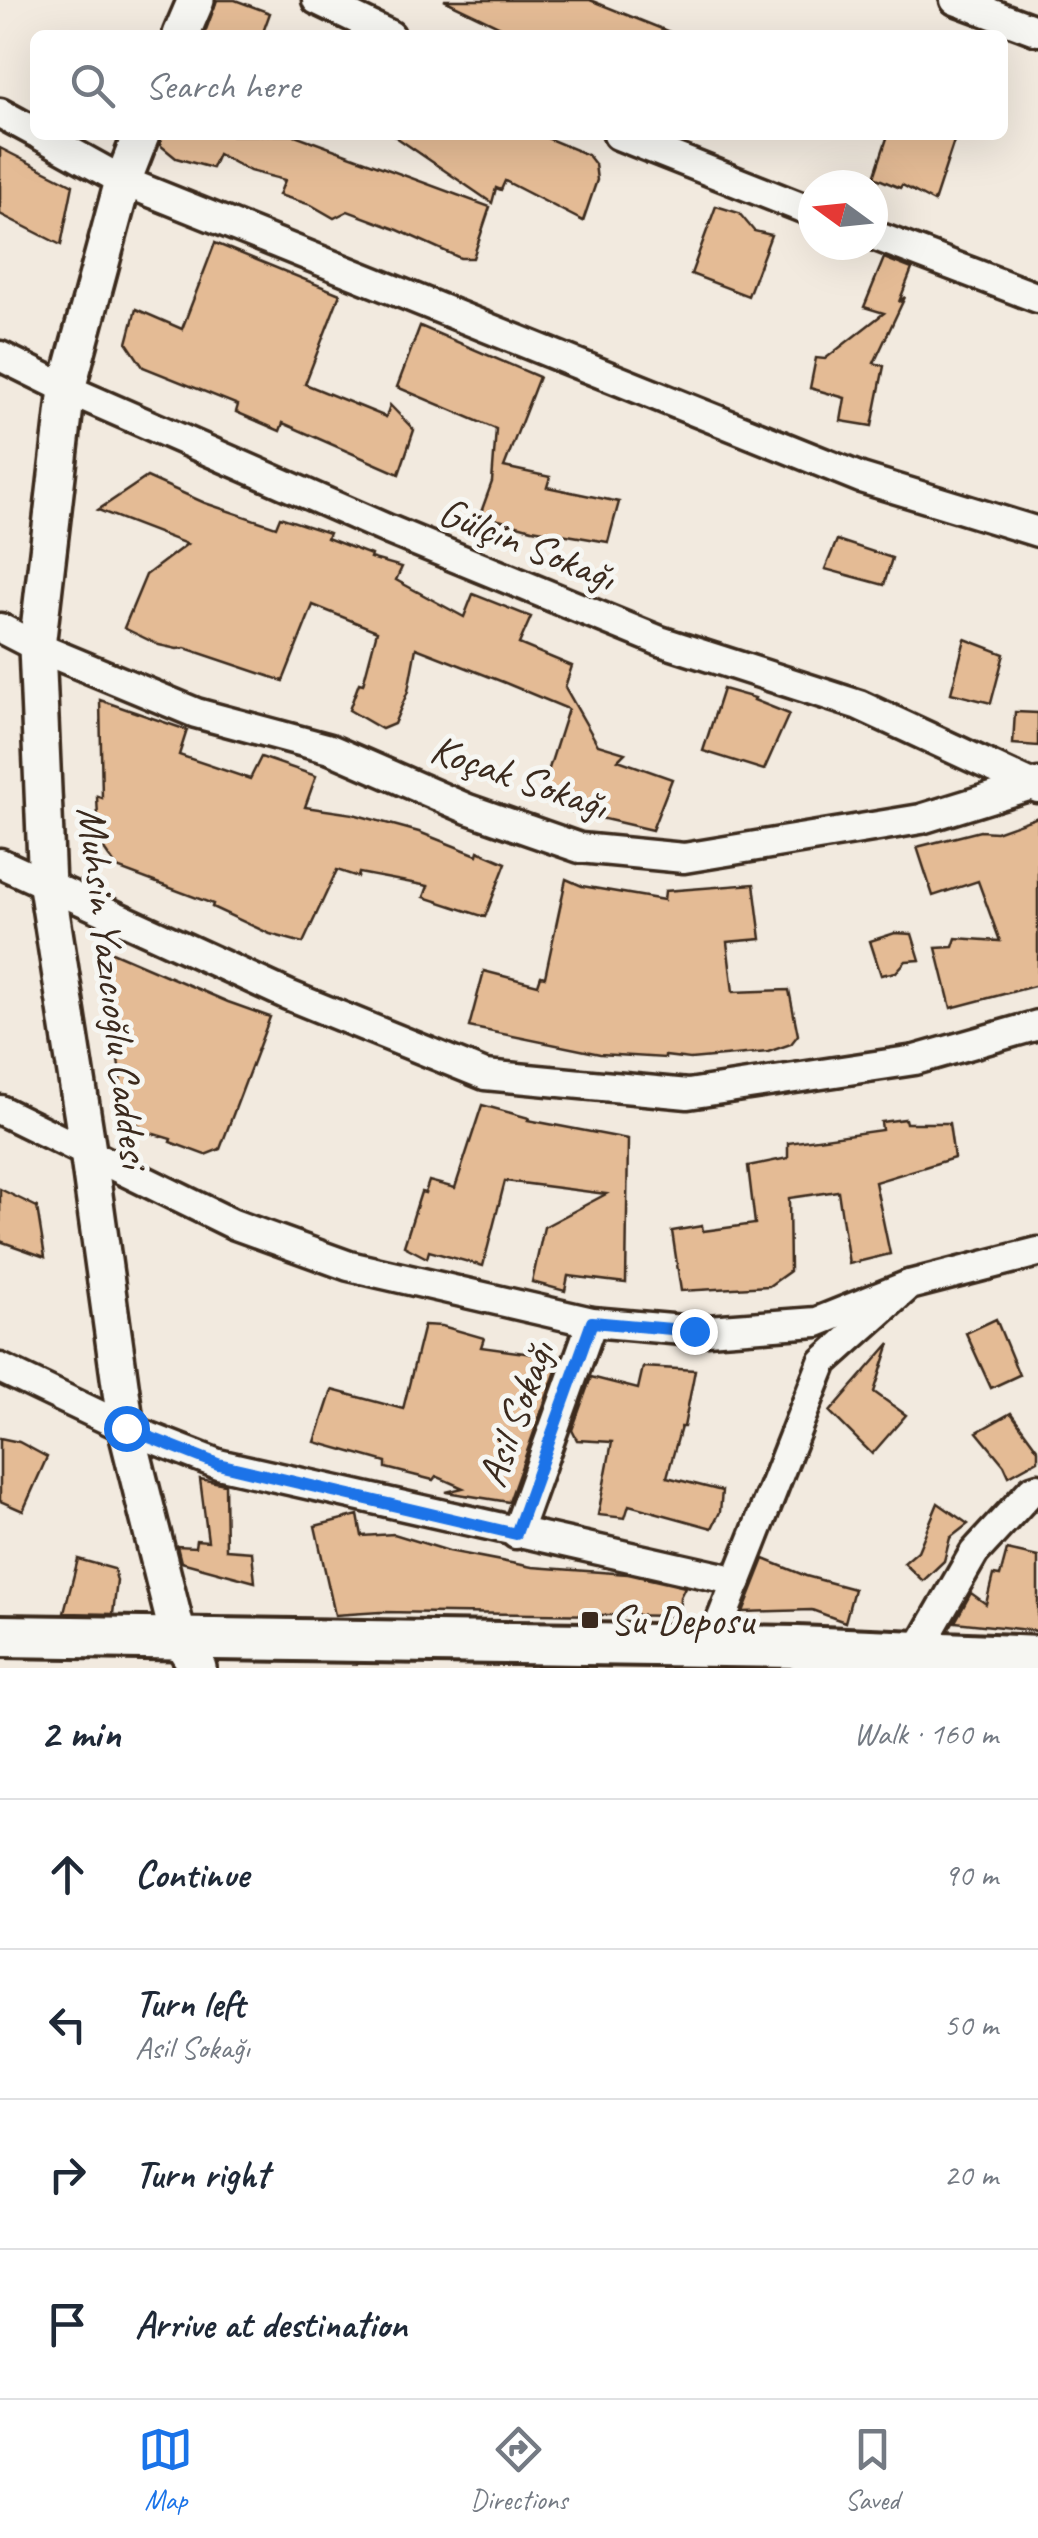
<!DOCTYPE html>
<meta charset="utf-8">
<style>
body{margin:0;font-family:Caveat,sans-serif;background:#f6f6f7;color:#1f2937}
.compass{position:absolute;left:798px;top:170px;width:90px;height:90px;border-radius:50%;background:#fff;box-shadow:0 10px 40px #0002;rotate:285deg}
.stop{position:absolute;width:30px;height:30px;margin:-22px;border:8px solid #1a73e8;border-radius:50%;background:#fff}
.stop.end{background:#1a73e8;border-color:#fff;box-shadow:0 2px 10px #0008}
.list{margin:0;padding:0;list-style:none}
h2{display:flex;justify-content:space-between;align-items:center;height:130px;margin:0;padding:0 40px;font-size:42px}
h2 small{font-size:32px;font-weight:400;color:#747a83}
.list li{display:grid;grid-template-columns:65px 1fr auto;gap:30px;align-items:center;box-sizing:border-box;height:150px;padding:0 40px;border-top:2px solid #e0e1e3}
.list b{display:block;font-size:38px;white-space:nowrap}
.list p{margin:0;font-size:32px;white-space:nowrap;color:#747a83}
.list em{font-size:32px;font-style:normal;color:#747a83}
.icon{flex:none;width:55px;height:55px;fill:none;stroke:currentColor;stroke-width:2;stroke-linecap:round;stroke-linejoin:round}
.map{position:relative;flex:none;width:1038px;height:1668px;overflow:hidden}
.search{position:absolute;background:#fff;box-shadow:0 10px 40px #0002;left:30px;right:30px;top:30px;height:110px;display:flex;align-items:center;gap:25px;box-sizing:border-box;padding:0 35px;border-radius:15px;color:#747a83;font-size:38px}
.sheet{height:730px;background:#fff}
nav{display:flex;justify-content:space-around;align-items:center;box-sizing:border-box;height:140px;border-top:2px solid #e0e1e3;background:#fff;font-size:28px;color:#747a83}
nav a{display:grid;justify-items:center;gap:5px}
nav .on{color:#1a73e8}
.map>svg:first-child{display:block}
.building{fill:#e4bb95;stroke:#3b2a1e;stroke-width:2.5}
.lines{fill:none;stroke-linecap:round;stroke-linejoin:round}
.minor-casing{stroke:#3b2a1e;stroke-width:35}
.tertiary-casing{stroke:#3b2a1e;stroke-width:42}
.secondary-casing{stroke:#3b2a1e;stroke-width:48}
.minor{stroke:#f6f6f2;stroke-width:28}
.tertiary{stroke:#f6f6f2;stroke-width:35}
.secondary{stroke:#f6f6f2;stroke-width:40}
.route{stroke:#1a73e8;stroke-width:12}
.poi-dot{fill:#3b2a1e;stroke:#f6f6f2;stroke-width:4}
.labels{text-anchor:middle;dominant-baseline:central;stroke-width:10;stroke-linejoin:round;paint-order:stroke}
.street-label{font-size:42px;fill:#3b2a1e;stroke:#f6f6f2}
.poi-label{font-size:42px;fill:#3b2a1e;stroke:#f6f6f2;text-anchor:start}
</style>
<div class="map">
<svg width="1038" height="1668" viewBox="0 0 1038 1668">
<rect width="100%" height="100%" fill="#f2eadf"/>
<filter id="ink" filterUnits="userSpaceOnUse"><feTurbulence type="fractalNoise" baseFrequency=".01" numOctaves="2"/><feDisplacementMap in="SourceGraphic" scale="20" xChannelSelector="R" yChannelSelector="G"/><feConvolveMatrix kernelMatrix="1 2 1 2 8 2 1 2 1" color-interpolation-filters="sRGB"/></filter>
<g filter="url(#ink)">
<!-- building -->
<g class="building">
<polygon points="217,0 235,0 270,13 262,35 204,35"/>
<polygon points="444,0 590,0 672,33 517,35"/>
<polygon points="162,135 295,135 490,207 473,258 460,258 398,230 348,211 334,218 311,205 279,195 285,180 250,171 218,154 212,168 176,158 160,145"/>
<polygon points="393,135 540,135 588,155 595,164 597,180 583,221 505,181 501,190 496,188 492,203"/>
<polygon points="888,135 956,135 934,202 902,185 900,188 874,177"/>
<polygon points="0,148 73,185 61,245 0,214"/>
<polygon points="716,206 739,213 754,231 771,235 748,296 691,274"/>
<polygon points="215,243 340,294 305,384 386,417 390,405 414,430 399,474 283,423 280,431 236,412 238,405 143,367 127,343 136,309 182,329"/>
<polygon points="884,258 912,269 899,302 905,297 874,363 884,366 872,426 841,421 845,398 810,388 816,358 825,359 884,313 864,307"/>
<polygon points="420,326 539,377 504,467 550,477 547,487 619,502 608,542 532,529 480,515 492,482 496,429 397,387"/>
<polygon points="147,477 205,503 276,527 280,517 329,533 327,538 371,555 370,558 402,567 396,580 464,617 473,594 531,617 519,644 572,666 565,687 598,745 625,753 618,760 672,779 652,830 566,810 539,800 568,709 503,682 416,648 408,691 394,724 382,729 349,710 359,683 363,684 377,631 313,605 283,681 185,648 177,649 159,645 124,628 146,575 187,544 98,510"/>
<polygon points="837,540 892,558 884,585 825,569"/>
<polygon points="965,639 1004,654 991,703 951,693"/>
<polygon points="723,689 755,698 754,700 789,714 764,770 703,751"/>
<polygon points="100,700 187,730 179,755 250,779 261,757 316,776 305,807 353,814 419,832 477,855 478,851 506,863 485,917 424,897 428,886 359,873 358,877 337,870 303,943 270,934 212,907 213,904 117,868 99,842 97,796 102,798"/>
<polygon points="1015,712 1038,713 1038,746 1013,744"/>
<polygon points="1038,817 1038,985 951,1008 936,948 953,947 956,938 1000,941 978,881 933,896 917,847 980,831 996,832"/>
<polygon points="566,879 582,886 664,900 665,891 754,884 761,939 727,942 733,992 789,990 798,1035 791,1044 768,1052 690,1059 665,1056 665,1058 600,1054 469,1027 484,971 538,985 541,976 545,977"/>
<polygon points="895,933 912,934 920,960 906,961 896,972 881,975 870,941"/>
<polygon points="105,949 228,1002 270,1017 220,1149 205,1155 170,1142 171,1139 144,1131 132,1118 123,1101"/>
<polygon points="482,1105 529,1118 528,1120 628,1139 626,1283 568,1276 565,1291 532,1282 544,1227 606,1194 505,1181 483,1266 429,1251 427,1258 404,1246 421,1192 425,1193 429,1181 455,1188"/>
<polygon points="905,1119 906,1123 949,1123 954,1158 875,1182 890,1254 849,1264 838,1191 789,1198 790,1271 769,1286 681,1291 672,1231 702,1226 703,1231 755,1224 748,1166 788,1158 788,1143 882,1130 881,1122"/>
<polygon points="0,1189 37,1207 45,1257 0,1241"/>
<polygon points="996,1319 1019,1375 991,1388 966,1333"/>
<polygon points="424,1325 442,1326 484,1338 481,1347 555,1357 552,1366 557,1368 509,1502 446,1492 463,1488 436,1476 433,1480 386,1468 386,1462 315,1442 332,1390 403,1409"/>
<polygon points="890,1343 874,1392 906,1415 872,1454 830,1412"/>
<polygon points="643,1367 695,1370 684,1427 681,1427 667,1477 722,1491 720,1512 712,1528 629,1505 625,1518 598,1515 612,1442 577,1440 572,1430 591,1377 638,1389"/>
<polygon points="1011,1413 1038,1450 1038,1460 1009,1476 1004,1465 977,1432"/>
<polygon points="0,1438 19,1442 47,1457 23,1511 0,1501"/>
<polygon points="200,1479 225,1484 226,1550 252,1552 255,1582 181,1562 177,1546 195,1547 196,1540 208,1541"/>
<polygon points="938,1503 968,1524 950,1538 944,1561 923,1581 904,1563 918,1551"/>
<polygon points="358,1515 362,1536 394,1534 449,1551 532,1567 628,1574 685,1587 680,1597 679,1616 380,1612 335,1615 315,1526"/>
<polygon points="1007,1550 1038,1557 1038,1631 955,1622 971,1593 986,1604 993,1575 1000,1576"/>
<polygon points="78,1559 114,1569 117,1581 113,1614 64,1613"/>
<polygon points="764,1559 806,1576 854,1589 845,1622 812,1610 743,1612"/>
</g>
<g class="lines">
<!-- minor casing -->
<g class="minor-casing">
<g id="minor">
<polyline points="317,0 390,35"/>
<polyline points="955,0 1038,31"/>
<polyline points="0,113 35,132"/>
<polyline points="40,135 123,181 861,478 1038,532"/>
<polyline points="618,135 813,212"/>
<polyline points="873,235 1038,298"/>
<polyline points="0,356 67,389 389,530 660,641 859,705 1038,788"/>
<polyline points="0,628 37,647 196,713 330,749 468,809 580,848 684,858 921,819 1038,783"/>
<polyline points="0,863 288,995 485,1075 688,1094 915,1060 1038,1025"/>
<polyline points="0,1110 233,1224 349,1266 592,1322 694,1331 817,1322 909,1285"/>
<polyline points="0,1368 126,1428 218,1464 737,1581"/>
<polyline points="516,1534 592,1322"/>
<polyline points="711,1646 823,1362 909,1285 1038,1252"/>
<polyline points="916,1664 917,1652 974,1553 1032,1490 1038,1488"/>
</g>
</g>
<!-- tertiary casing -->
<g class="tertiary-casing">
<g id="tertiary">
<polyline points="181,35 196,0"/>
<polyline points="141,135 123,181 67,389 37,647 47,886 88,1151 126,1428 178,1636 198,1668"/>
</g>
</g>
<!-- secondary casing -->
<g class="secondary-casing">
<polyline id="secondary" points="0,1636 797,1647 1038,1657"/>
</g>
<!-- minor -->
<use href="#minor" class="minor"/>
<!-- tertiary -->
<use href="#tertiary" class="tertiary"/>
<!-- secondary -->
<use href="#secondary" class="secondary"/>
</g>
</g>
<g class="lines" filter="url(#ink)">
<!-- route -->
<polyline class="route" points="126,1428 218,1464 516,1534 592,1322 694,1331"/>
</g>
<!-- markers -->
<rect class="poi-dot" x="580" y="1610" width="20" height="20" rx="5"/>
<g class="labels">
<!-- street labels -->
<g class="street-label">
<text transform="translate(527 544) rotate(22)">Gülçin Sokağı</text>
<text transform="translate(519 777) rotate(19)">Koçak Sokağı</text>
<text transform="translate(113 987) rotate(83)">Muhsin Yazıcıoğlu Caddesi</text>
<text transform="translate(516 1414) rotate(-70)">Asil Sokağı</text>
</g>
<!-- poi labels -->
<g class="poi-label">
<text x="610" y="1620">Su Deposu</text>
</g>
</g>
</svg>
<svg class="compass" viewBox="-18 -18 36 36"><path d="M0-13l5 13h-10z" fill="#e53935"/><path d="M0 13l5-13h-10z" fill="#747a83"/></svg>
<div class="stop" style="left:126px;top:1428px"></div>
<div class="stop end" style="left:694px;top:1331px"></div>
<div class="search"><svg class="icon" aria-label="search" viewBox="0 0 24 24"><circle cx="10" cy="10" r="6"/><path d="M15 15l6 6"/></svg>Search here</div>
</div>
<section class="sheet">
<h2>2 min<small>Walk · 160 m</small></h2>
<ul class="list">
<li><svg class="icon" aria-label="ahead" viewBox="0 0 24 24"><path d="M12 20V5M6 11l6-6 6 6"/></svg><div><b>Continue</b></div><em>90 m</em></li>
<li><svg class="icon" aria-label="left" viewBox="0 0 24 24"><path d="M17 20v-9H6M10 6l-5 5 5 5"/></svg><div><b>Turn left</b><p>Asil Sokağı</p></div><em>50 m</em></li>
<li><svg class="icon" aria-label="right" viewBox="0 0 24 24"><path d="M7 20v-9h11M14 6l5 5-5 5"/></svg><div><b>Turn right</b></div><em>20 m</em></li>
<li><svg class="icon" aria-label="arrive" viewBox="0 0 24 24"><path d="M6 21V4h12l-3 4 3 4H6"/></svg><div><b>Arrive at destination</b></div></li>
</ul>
</section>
<nav>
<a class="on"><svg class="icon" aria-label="map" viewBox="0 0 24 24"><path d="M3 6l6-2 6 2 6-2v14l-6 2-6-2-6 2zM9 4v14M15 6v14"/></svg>Map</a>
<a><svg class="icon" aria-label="directions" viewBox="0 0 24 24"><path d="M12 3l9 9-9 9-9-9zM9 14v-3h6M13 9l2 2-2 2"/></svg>Directions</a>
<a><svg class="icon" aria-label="saved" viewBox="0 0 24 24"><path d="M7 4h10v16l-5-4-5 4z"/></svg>Saved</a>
</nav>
